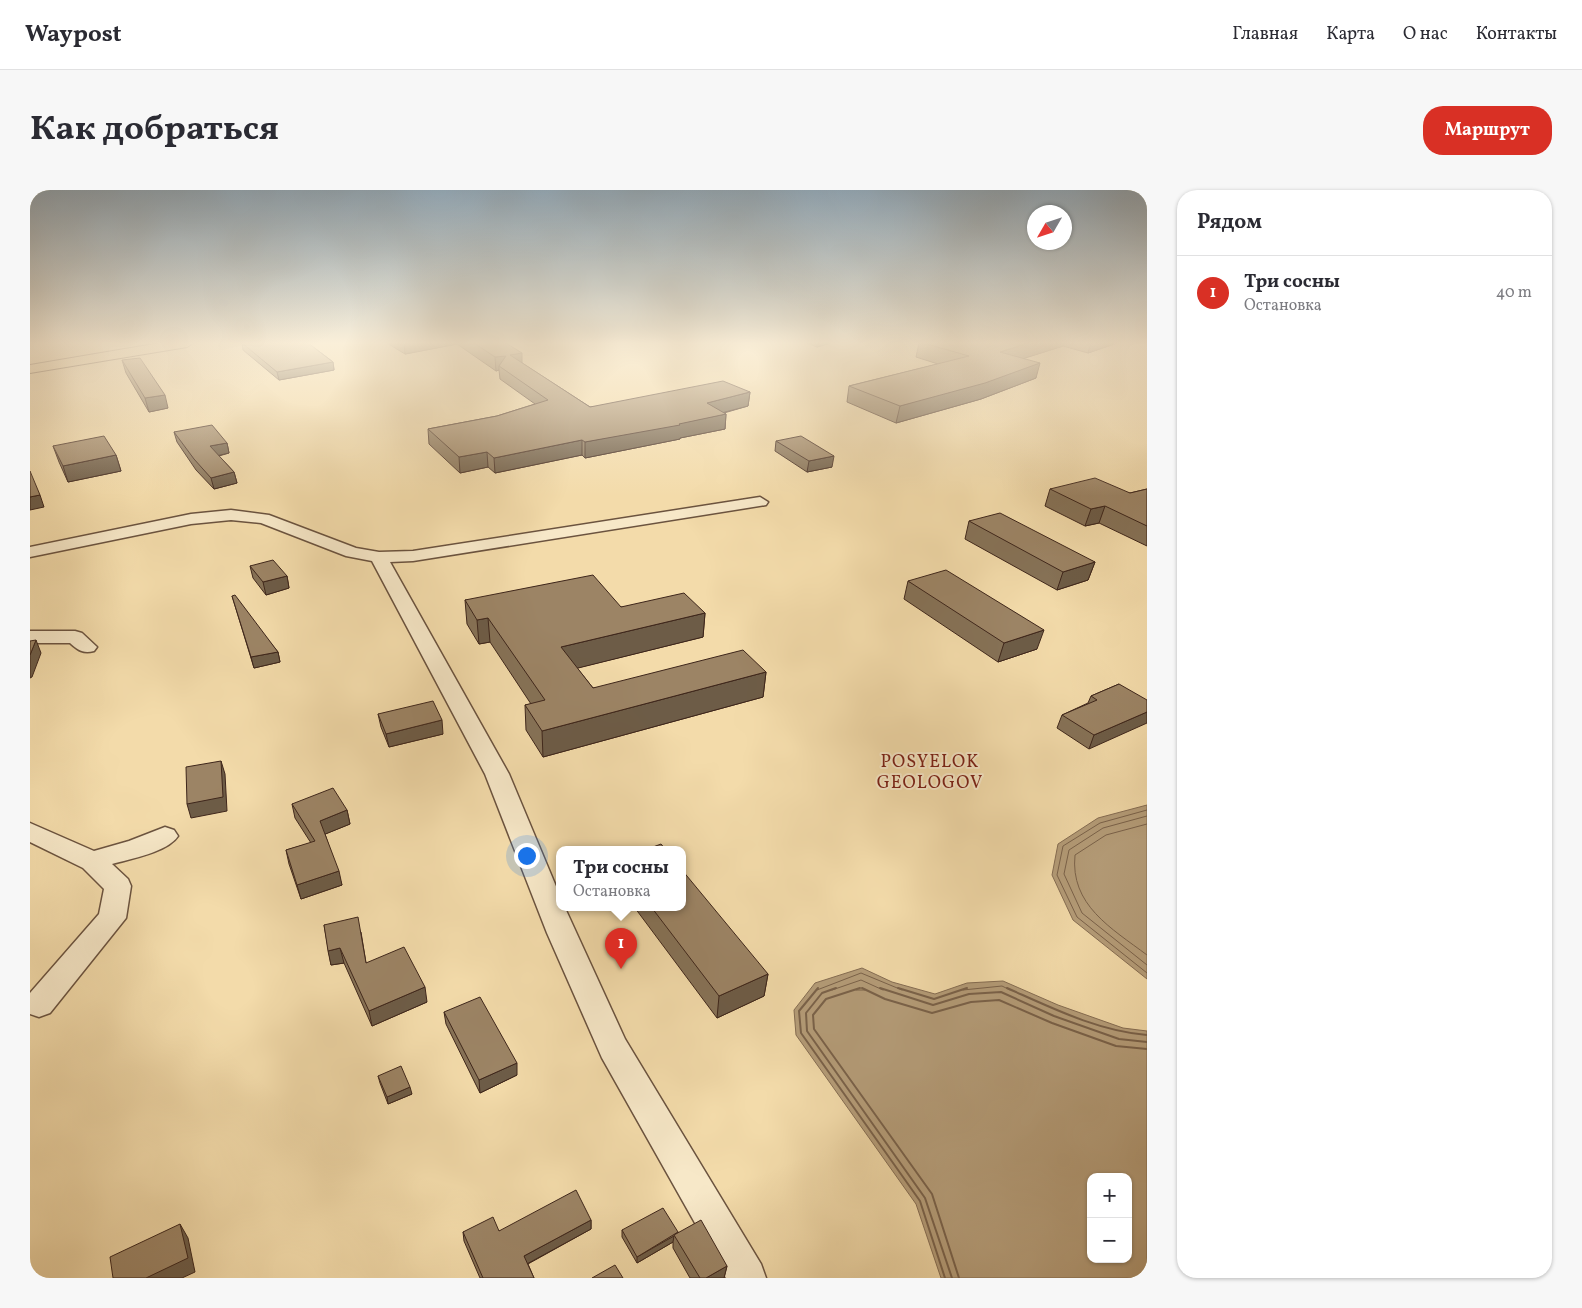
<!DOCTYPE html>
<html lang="ru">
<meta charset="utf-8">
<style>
body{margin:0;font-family:Vollkorn,serif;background:#f7f7f7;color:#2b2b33}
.controls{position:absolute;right:15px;bottom:15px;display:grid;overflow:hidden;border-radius:10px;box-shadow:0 1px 4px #0004}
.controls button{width:45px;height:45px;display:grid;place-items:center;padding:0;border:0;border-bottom:1px solid #e1e1e2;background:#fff;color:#2b2b33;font:25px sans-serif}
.compass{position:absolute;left:997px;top:15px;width:45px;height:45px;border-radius:50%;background:#fff;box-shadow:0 1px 4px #0004;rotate:231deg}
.you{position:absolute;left:496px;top:665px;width:18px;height:18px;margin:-12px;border:4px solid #fff;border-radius:50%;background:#1a73e8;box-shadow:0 0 0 8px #1a73e833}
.badge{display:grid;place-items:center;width:32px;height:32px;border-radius:50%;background:#d93025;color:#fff;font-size:16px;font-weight:700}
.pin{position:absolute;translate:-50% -41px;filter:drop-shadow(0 1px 2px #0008)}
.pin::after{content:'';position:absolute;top:26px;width:18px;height:15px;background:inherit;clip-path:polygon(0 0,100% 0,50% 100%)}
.popup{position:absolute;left:526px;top:656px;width:130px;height:65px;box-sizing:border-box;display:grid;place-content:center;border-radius:10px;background:#fff;filter:drop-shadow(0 1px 4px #0005);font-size:16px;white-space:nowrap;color:#7c7c81}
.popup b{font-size:19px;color:#2b2b33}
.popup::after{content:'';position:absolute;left:50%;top:100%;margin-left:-10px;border:10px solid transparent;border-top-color:#fff}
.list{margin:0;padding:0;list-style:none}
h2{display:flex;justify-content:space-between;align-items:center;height:65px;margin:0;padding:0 20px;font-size:21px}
h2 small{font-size:16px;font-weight:400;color:#7c7c81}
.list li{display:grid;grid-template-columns:32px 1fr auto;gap:15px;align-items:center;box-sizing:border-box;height:75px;padding:0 20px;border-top:1px solid #e1e1e2}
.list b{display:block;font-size:19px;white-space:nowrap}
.list p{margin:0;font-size:16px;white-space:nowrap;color:#7c7c81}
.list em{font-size:16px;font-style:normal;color:#7c7c81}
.map{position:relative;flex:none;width:1117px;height:1088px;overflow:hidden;border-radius:20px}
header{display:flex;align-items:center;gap:30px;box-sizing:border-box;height:70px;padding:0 25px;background:#fff;border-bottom:1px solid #e1e1e2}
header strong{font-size:24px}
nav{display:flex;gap:28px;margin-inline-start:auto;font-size:18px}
.intro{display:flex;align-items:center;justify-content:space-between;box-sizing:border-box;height:120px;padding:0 30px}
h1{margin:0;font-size:35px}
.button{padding:12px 22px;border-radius:20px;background:#d93025;color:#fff;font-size:18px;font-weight:700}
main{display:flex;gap:30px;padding:0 30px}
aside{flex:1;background:#fff;border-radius:20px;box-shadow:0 1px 4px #0004}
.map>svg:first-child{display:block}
.water{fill:#b59d79;stroke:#856d53;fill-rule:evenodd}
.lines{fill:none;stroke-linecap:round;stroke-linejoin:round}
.shore-far1{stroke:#7a624a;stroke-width:1}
.shore{stroke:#7a624a;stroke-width:2}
.minor-casing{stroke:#6b533f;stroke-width:3}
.major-casing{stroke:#3e261b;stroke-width:2}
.minor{fill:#f7e8c8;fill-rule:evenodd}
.major{fill:#f3dbaa;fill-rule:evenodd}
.wall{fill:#867257;stroke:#3e261b}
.shaded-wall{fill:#6d5c47;stroke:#3e261b}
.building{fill:#9c8465;stroke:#3e261b}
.labels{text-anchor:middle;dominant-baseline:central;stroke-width:4;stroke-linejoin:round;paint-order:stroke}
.quarter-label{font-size:18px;letter-spacing:1px;fill:#7a1f14;stroke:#f7e8c8}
</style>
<header>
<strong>Waypost</strong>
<nav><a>Главная</a><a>Карта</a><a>О нас</a><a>Контакты</a></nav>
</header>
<div class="intro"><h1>Как добраться</h1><a class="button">Маршрут</a></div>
<main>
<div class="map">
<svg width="1117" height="1088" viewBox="0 0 1117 1088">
<rect width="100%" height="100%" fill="#f3dbaa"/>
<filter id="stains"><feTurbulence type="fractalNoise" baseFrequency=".004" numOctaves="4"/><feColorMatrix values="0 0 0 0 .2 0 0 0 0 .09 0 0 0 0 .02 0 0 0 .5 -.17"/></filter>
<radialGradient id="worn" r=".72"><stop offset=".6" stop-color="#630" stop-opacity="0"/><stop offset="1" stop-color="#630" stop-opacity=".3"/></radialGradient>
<!-- water -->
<g class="water">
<polygon points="1117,615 1117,789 1043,730 1022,685 1028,654 1068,628"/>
<path d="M832 778 862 792 905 804 937 793 973 791 1028 815 1093 838 1117 841V1088H911L886 1014 766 845 764 820 785 793ZM1061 987H1098V1069H1061Z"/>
</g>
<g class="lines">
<!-- shore-far1 -->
<g class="shore-far1">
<polyline points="1117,620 1070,633 1033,656 1027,685 1047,727 1117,783"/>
<polyline points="1117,626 1073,638 1039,660 1034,684 1052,723 1117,775"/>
<path d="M1117 634 1076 645 1045 665C1040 715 1081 738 1117 765"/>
<polyline points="787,800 831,783 872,800"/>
<polyline points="802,800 831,790 853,800"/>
<polyline points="826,800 835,800"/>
<polyline points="933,800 972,796 980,800"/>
</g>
<!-- shore -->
<g class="shore">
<polyline points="788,798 769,821 771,843 890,1011 915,1088"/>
<polyline points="806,798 792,803 776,823 777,841 895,1008 922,1088"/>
<polyline points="830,798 796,809 783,825 784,839 902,1004 929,1088"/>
<polyline points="832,798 855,809 902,823 941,812 969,810 1022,833 1086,856 1117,859"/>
<polyline points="850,798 903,815 939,804 971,802 1024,826 1089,849 1117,852"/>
<polyline points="868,798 904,809 937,798"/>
<path d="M977 798C1022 818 1068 841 1117 845"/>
</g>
<!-- minor casing -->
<g class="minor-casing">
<g id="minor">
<polygon points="730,307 738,312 736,315 383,371 360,372 479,584 530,706 530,718 535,718 595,849 731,1074 736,1088 696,1088 572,868 517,743 455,584 342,371 316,366 231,333 201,330 161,334 0,367 0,357 161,324 201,320 239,325 326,358 349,362 383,361"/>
<path d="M0 441H45L52 443 67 457 64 461C53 464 48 460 40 453H0Z"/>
<path d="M0 633 64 661 99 651 135 637 144 640 148 646C138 662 100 669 82 674L98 689 101 696 96 728 20 823 9 827 0 824V803L69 724 74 699 53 678 0 652Z"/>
</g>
</g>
<!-- major casing -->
<g class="major-casing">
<polygon id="major" points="130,153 163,153 157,157 0,183 0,175"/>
</g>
<!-- minor -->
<use href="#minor" class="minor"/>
<!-- major -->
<use href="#major" class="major"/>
</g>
<!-- wall -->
<g class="wall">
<polygon points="212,153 278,153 303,172 304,180 249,190 213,160"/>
<polygon points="357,153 476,153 492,173 560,217 720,202 718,216 694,223 696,224 695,239 650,248 650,249 555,268 552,265 465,283 458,277 430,283 399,254 398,239 467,226 505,214 470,189 469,180 466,181 427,154 375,164"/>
<polygon points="777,153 800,153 787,157"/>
<polygon points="889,153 1087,153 1058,163 1033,156 994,168 1006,188 951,209 866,233 817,212 819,196 908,174 886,167"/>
<polygon points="92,170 138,218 119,222 96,183"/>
<polygon points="144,242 197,253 199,263 189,266 204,282 207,293 184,299 166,280 147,252"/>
<polygon points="746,251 802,277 777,282 745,261"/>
<polygon points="23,256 86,265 91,281 38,292 29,272"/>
<polygon points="1020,299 1100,303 1117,299 1117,356 1069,333 1055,336 1015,316"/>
<polygon points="939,331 1065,372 1058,390 1027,400 935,349"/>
<polygon points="220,376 257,386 259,398 236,405 223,388"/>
<polygon points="878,391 1007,459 968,472 874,409"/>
<polygon points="202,406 248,462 250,472 224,478"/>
<polygon points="435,410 591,417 675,423 673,447 547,478 563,498 736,482 733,507 513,567 496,540 495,515 501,514 460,452 449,454 437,434"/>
<polygon points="1089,494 1059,559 1027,538 1032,525 1058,513 1061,506"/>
<polygon points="348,524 413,544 359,557 351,537"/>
<polygon points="262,614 317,620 320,634 295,644 312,695 271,709 259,674 256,660 281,653 265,628"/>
<polygon points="605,718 652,718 738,784 734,806 687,828"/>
<polygon points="294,735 331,742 336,773 397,812 342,836 314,773 301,775"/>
<polygon points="414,822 487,885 450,903 416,834"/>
<polygon points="348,886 382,904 358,914 350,893"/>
<polygon points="561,1030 561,1039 498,1074 504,1088 450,1088 434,1051 433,1042 469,1041"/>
<polygon points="592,1040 648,1042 697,1076 694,1088 660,1088 643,1058 643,1052 607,1073 592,1047"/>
</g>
<!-- shaded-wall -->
<g class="shaded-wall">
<polygon points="374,153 427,153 427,154 375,164"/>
<polygon points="787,153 800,153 787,157"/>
<polygon points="998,153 1034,153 1033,156 967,177 970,162"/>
<polygon points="1061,153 1087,153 1058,163"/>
<polygon points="492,163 492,176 480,165"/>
<polygon points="476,166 469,176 469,180 466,181 465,167"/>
<polygon points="303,172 304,180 249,190 247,182"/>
<polygon points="1010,173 1006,188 951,209 866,233 870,216"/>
<polygon points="720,202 718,216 676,227 677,213"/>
<polygon points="135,205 138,218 119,222 115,208"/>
<polygon points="696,224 695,239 650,248 650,249 555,268 555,252"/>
<polygon points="552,250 552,265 465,283 464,268"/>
<polygon points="197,253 199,263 182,267 180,256"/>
<polygon points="457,262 458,277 430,283 429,267"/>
<polygon points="86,265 91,281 38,292 33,276"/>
<polygon points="804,266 802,277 777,282 779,271"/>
<polygon points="204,282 207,293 184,299 181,288"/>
<polygon points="10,305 14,317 0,320 0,307"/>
<polygon points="1075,316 1069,333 1055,336 1061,319"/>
<polygon points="1065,372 1058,390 1027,400 1033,382"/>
<polygon points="257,386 259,398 236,405 233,392"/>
<polygon points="675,423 673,447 532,482 531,457"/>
<polygon points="458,428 460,452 449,454 447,430"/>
<polygon points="1014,440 1007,459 968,472 974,453"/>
<polygon points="6,450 11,463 2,487 0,488 0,465"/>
<polygon points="248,462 250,472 224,478 221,467"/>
<polygon points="736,482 733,507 513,567 512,541"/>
<polygon points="1117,522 1117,533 1059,559 1064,545"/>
<polygon points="412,530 413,544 359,557 356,544"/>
<polygon points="191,571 195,584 197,621 161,628 157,614"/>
<polygon points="317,620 320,634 293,645 290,631"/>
<polygon points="309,681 312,695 271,709 267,695"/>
<polygon points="310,758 314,773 301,775 298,761"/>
<polygon points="738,784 734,806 687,828 689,806"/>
<polygon points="395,797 397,812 342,836 339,821"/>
<polygon points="487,873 487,885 450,903 449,890"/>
<polygon points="380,897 382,904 358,914 357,907"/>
<polygon points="561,1030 561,1039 495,1075 494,1066"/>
<polygon points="150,1034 158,1048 165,1082 152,1088 116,1088"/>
<polygon points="644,1046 643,1052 607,1073 607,1067"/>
<polygon points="697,1076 694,1088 676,1088"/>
</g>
<!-- building -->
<g class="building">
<polygon points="212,153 278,153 303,172 247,182"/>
<polygon points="444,153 476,153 492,163 480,165 560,217 693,191 720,202 677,213 696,224 649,234 650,235 555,252 552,250 464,268 457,262 429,267 398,239 467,226 518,210 469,176 476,166 465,167"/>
<polygon points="893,153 998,153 970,162 1010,173 955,193 870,216 819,196 939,166"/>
<polygon points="110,168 135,205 115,208 92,170"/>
<polygon points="182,235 197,253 180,256 204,282 181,288 164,269 144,242"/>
<polygon points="74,246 86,265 33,276 23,256"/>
<polygon points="771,246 804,266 779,271 746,251"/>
<polygon points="0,281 10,305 0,307"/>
<polygon points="1065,288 1100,303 1117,299 1117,336 1075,316 1061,319 1020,299"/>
<polygon points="970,323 1065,372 1033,382 939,331"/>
<polygon points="243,370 257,386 233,392 220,376"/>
<polygon points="916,380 1014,440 974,453 878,391"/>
<polygon points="563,385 591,417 654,403 675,423 531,457 563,498 713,460 736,482 512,541 495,515 515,510 458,428 447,430 435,410"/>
<polygon points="205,405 248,462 221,467 202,406"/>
<polygon points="6,450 0,465 0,451"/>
<polygon points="1089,494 1117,510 1117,522 1064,545 1032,525 1067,510 1061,506"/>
<polygon points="403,511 412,530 356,544 348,524"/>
<polygon points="191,571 193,607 157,614 156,577"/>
<polygon points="303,598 317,620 290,631 309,681 267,695 256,660 285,651 262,614"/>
<polygon points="631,654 636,660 615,660"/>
<polygon points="652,680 738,784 689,806 622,718 652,718"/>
<polygon points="328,727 336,773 374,757 395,797 339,821 310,758 298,761 294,735"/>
<polygon points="450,807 487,873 449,890 414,822"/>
<polygon points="371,876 380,897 357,907 348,886"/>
<polygon points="546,1000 561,1030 494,1066 504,1088 453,1088 433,1042 463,1027 469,1041"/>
<polygon points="633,1018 648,1042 607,1067 592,1040"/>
<polygon points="671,1030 697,1076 676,1088 670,1088 644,1045"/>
<polygon points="150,1034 158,1068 116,1088 83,1088 80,1067"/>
<polygon points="585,1075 593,1088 562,1088"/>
</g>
<!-- sky -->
<linearGradient id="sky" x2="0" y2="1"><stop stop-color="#93abbc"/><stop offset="0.5" stop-color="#faefd9"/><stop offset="1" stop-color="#faefd9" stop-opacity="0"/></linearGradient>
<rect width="1117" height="306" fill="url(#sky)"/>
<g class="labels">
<!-- quarter labels -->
<g class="quarter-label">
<text x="900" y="572">POSYELOK<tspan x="900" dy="21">GEOLOGOV</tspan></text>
</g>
</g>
<rect width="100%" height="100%" filter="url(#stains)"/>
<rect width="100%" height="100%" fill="url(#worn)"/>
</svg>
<div class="controls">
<button>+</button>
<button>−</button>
</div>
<svg class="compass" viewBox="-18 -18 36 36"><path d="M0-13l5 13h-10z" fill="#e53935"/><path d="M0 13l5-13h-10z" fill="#7c7c81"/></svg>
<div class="you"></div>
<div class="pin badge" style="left:591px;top:779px">1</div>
<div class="popup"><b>Три сосны</b>Остановка</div>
</div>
<aside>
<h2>Рядом<small></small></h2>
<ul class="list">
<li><span class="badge">1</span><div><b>Три сосны</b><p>Остановка</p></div><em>40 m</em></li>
</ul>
</aside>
</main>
